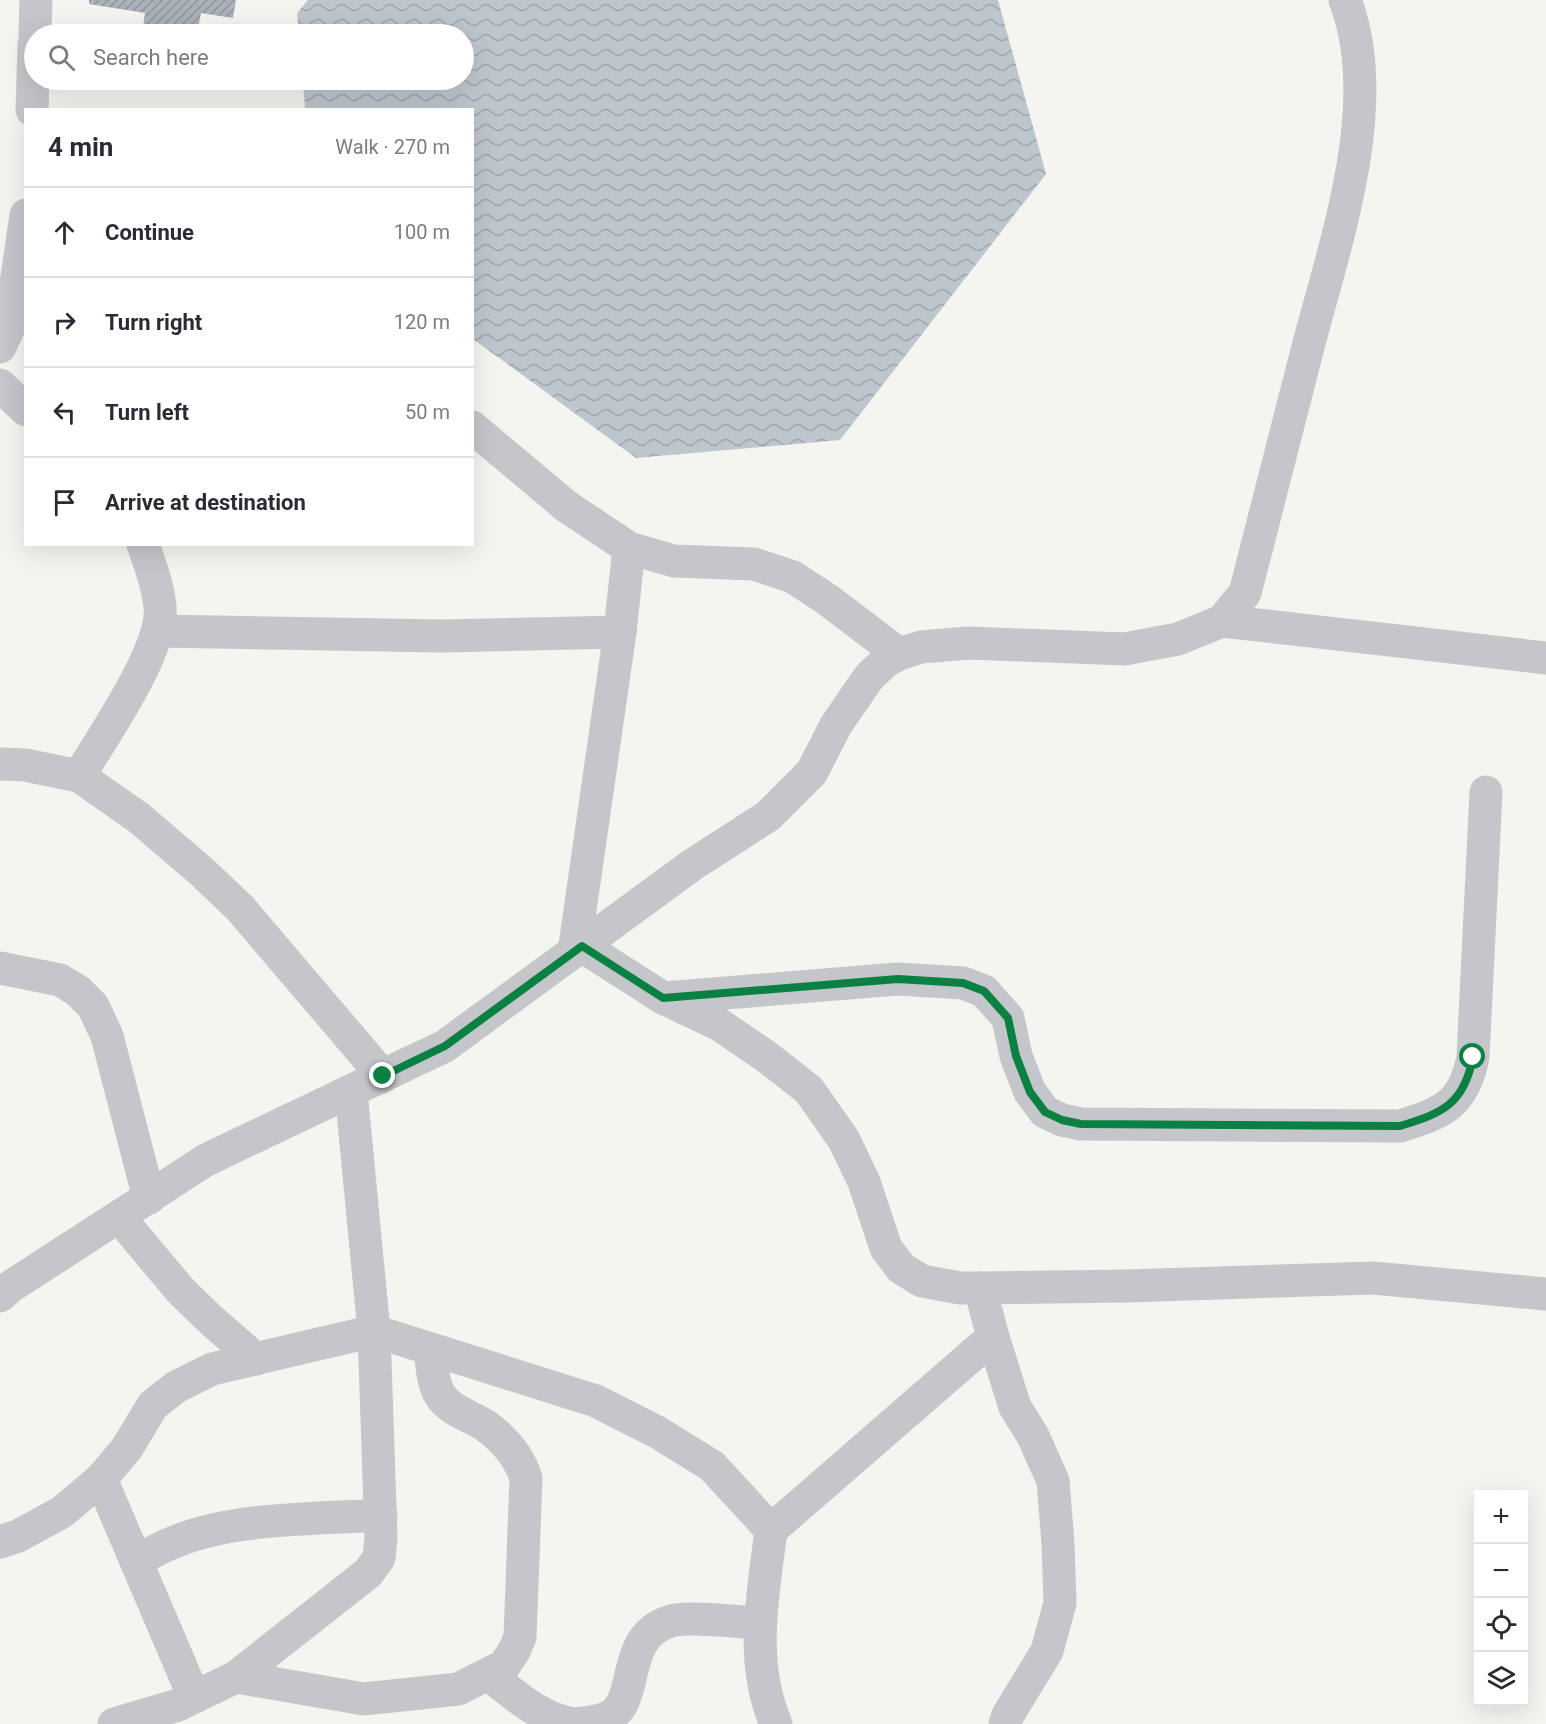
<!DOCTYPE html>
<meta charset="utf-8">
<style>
body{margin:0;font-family:Roboto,sans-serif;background:#f7f7f7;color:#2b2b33}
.controls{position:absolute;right:18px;bottom:18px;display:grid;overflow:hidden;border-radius:0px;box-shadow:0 6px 24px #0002}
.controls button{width:54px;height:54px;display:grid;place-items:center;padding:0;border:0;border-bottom:2px solid #e1e1e2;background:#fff;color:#2b2b33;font:30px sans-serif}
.stop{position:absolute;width:18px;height:18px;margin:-14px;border:4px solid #0b8043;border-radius:50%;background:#fff}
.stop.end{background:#0b8043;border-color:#fff;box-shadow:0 2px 6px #0008}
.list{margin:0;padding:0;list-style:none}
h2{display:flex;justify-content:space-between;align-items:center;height:78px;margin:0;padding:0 24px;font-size:26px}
h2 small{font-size:20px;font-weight:400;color:#7c7c81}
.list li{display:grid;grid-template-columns:39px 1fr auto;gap:18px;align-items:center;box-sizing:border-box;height:90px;padding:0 24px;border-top:2px solid #e1e1e2}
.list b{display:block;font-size:22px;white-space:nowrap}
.list em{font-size:20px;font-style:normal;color:#7c7c81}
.icon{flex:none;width:33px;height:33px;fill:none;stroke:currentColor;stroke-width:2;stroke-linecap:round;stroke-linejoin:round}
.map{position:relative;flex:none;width:1546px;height:1724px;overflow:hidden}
.search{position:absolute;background:#fff;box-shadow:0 6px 24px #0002;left:24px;top:24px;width:450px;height:66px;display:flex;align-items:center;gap:15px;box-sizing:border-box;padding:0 21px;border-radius:33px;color:#7c7c81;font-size:22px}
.panel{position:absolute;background:#fff;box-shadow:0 6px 24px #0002;left:24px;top:108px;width:450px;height:438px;border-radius:0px}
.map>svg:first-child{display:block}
.water{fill:url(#water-waves)}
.building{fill:url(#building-hatch)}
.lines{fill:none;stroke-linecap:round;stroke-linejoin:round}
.minor{stroke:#c4c6ca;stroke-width:33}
.route{stroke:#0b8043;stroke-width:8}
</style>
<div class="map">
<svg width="1546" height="1724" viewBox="0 0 1546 1724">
<defs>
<pattern id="water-waves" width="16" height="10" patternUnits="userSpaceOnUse" patternTransform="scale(1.5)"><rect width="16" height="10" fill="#bec6cd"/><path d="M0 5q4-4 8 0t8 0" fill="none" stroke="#9ea5ac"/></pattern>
<pattern id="building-hatch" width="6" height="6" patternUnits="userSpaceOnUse" patternTransform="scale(1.5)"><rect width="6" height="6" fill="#acb2b9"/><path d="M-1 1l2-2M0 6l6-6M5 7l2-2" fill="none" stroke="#8f959c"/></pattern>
</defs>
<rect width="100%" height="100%" fill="#f4f4f0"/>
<!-- water -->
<polygon class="water" points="308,0 998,0 1046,174 840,440 636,458 473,339 472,110 305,109 303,80 464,80 464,34 299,34 297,13"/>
<!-- building -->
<polygon class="building" points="89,0 236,0 233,18 201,13 197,34 142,34 145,13 89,4"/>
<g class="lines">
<!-- minor -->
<g class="minor">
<polyline points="35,34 36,0"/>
<polyline points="32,110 34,44"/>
<polyline points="0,347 10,325 26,215"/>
<polyline points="0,385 26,410"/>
<polyline points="472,427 566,506 629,548 674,561 754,564 793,577 828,600 899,654"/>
<polyline points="1222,621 1546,658"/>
<polyline points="158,631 442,636 620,632"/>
<polyline points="0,764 25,765 79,776 139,818 201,871 240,908 383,1076"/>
<path d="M79 776C102 738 164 649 160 607 158 585 150 565 143 544"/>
<polyline points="582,946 663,998 720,1025 767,1057 809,1090 844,1140 864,1182 886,1248 901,1268 922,1281 960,1288 980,1288 1127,1286 1373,1278 1546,1294"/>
<polyline points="574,952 620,632 629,548"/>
<polyline points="0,968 60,980 78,991 93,1006 107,1036 149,1198"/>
<path d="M663 998 898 979 963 983 984 991 1008 1018 1016 1056 1030 1092 1045 1112 1062 1120 1081 1124 1400 1126C1443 1113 1464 1104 1473 1057L1486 792"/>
<path d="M351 1091 374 1331 596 1401 657 1432 712 1466 771 1530C763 1596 749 1661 776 1724"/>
<polyline points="119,1217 181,1291 212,1321 256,1359"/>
<polyline points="980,1288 993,1337 1015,1407 1033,1436 1053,1481 1058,1543 1060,1603 1047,1651 1008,1715 1005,1724"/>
<path d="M0 1296 10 1287 206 1160 445 1046 692 865 768 816 812 772 836 725 869 677 885 662 899 654 921 647 969 643 1124 649 1178 639 1222 621 1245 593C1266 511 1287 429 1308 347 1335 243 1385 104 1345 0"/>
<polyline points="101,1479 194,1697"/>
<polyline points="771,1530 993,1337"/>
<polyline points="0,1542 18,1536 62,1512 101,1479 127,1448 153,1405 176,1387 212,1369 374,1331 381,1537 379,1558 368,1573 236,1677 178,1705 114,1724"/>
<path d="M136 1561C149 1554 163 1546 177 1541 236 1517 318 1519 381 1515"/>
<path d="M489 1675C515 1695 540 1719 574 1724"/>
<path d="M236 1677 364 1699 458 1689 504 1666 514 1651 520 1637 526 1478C519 1457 504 1439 486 1426 471 1416 450 1411 440 1395 432 1382 432 1363 430 1349"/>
<path d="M576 1724C588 1722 602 1722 612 1715 640 1696 620 1636 671 1621 688 1616 739 1622 759 1623"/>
</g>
</g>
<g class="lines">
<!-- route -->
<path class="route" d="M383 1076 445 1046 582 946 663 998 898 979 963 983 984 991 1008 1018 1016 1056 1030 1092 1045 1112 1062 1120 1081 1124 1400 1126C1443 1113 1464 1104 1473 1057"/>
</g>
</svg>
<div class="controls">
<button>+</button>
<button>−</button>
<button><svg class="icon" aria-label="locate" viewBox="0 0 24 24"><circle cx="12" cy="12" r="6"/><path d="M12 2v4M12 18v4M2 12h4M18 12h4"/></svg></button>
<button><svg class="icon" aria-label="layers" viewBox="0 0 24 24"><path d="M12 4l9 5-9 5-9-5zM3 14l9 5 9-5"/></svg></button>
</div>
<div class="stop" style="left:1473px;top:1057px"></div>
<div class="stop end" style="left:383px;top:1076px"></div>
<div class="search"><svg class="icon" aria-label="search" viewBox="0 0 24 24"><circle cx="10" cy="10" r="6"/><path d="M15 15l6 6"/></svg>Search here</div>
<section class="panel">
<h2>4 min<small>Walk · 270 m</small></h2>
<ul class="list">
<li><svg class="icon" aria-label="ahead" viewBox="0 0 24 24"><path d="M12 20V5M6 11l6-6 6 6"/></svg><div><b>Continue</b></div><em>100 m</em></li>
<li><svg class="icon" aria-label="right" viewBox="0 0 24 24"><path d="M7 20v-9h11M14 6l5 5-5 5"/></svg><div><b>Turn right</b></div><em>120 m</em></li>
<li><svg class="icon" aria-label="left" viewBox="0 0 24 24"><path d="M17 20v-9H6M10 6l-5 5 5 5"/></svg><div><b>Turn left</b></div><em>50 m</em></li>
<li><svg class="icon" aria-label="arrive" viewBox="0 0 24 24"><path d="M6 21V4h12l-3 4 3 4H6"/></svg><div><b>Arrive at destination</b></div></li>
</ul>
</section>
</div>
